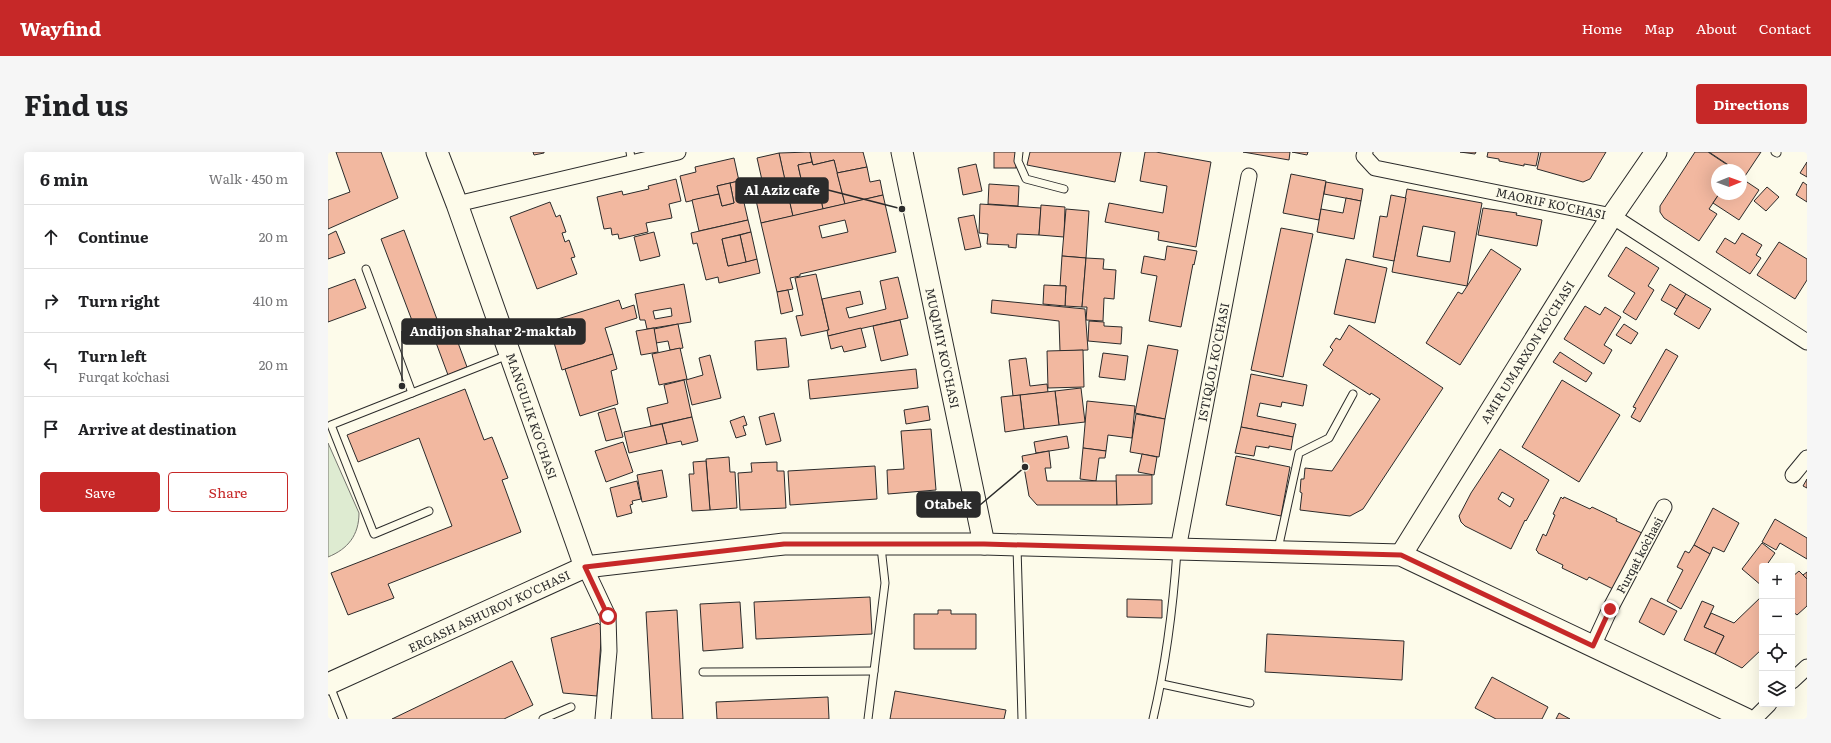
<!DOCTYPE html>
<meta charset="utf-8">
<style>
body{margin:0;font-family:Literata,serif;background:#f6f6f6;color:#202124}
.controls{position:absolute;right:12px;bottom:12px;display:grid;overflow:hidden;border-radius:4px;box-shadow:0 4px 16px #0002}
.controls button{width:36px;height:36px;display:grid;place-items:center;padding:0;border:0;border-bottom:1px solid #e0e0e0;background:#fff;color:#202124;font:20px sans-serif}
.compass{position:absolute;left:1383px;top:12px;width:36px;height:36px;border-radius:50%;background:#fff;box-shadow:0 4px 16px #0002;rotate:89deg}
.stop{position:absolute;width:12px;height:12px;margin:-9px;border:3px solid #c62828;border-radius:50%;background:#fff}
.stop.end{background:#c62828;border-color:#fff;box-shadow:0 1px 4px #0008}
.list{margin:0;padding:0;list-style:none}
h2{display:flex;justify-content:space-between;align-items:center;height:52px;margin:0;padding:0 16px;font-size:17px}
h2 small{font-size:13px;font-weight:400;color:#757577}
.list li{display:grid;grid-template-columns:26px 1fr auto;gap:12px;align-items:center;box-sizing:border-box;height:64px;padding:0 16px;border-top:1px solid #e0e0e0}
.list b{display:block;font-size:15px;white-space:nowrap}
.list p{margin:0;font-size:13px;white-space:nowrap;color:#757577}
.list em{font-size:13px;font-style:normal;color:#757577}
.actions{display:flex;gap:8px;padding:12px 16px}
.actions a{flex:1;padding:9px 0;border:1px solid #c62828;border-radius:4px;text-align:center;font-size:14px;color:#c62828}
.actions .main{background:#c62828;color:#fff}
.icon{flex:none;width:22px;height:22px;fill:none;stroke:currentColor;stroke-width:2;stroke-linecap:round;stroke-linejoin:round}
.map{position:relative;flex:none;width:1479px;height:567px;overflow:hidden;border-radius:4px}
header{display:flex;align-items:center;gap:24px;box-sizing:border-box;height:56px;padding:0 20px;background:#c62828;color:#fff}
header strong{font-size:19px}
nav{display:flex;gap:22px;margin-inline-start:auto;font-size:14px}
.intro{display:flex;align-items:center;justify-content:space-between;box-sizing:border-box;height:96px;padding:0 24px}
h1{margin:0;font-size:28px}
.button{padding:10px 18px;border-radius:4px;background:#c62828;color:#fff;font-size:14px;font-weight:700}
main{display:flex;gap:24px;padding:0 24px}
aside{flex:1;background:#fff;border-radius:4px;box-shadow:0 4px 16px #0002}
.map>svg:first-child{display:block}
.green{fill:#deebd1;stroke:#74746e}
.building{fill:#f2b8a0;stroke:#2b2b2b;fill-rule:evenodd}
.lines{fill:none;stroke-linecap:round;stroke-linejoin:round}
.lane-casing{stroke:#2b2b2b;stroke-width:9}
.street-casing{stroke:#2b2b2b;stroke-width:17}
.secondary-casing{stroke:#2b2b2b;stroke-width:23}
.lane{stroke:#fdfbea;stroke-width:7}
.street{stroke:#fdfbea;stroke-width:15}
.secondary{stroke:#fdfbea;stroke-width:21}
.route{stroke:#c62828;stroke-width:5}
.labels{text-anchor:middle;dominant-baseline:central;stroke-width:3;stroke-linejoin:round;paint-order:stroke}
.street-label{font-size:12px;fill:#2b2b2b;stroke:#fdfbea}
.leader{fill:none;stroke:#2b2b2b;stroke-width:1.5}
.callout-dot{fill:#2b2b2b;stroke:#fdfbea;stroke-width:1.5}
.callout{fill:#2b2b2b;stroke:#2b2b2b;stroke-width:1.5}
.callout-label{font-size:13px;text-anchor:middle;font-weight:bold;fill:#fff}
</style>
<header>
<strong>Wayfind</strong>
<nav><a>Home</a><a>Map</a><a>About</a><a>Contact</a></nav>
</header>
<div class="intro"><h1>Find us</h1><a class="button">Directions</a></div>
<main>
<aside>
<h2>6 min<small>Walk · 450 m</small></h2>
<ul class="list">
<li><svg class="icon" aria-label="ahead" viewBox="0 0 24 24"><path d="M12 20V5M6 11l6-6 6 6"/></svg><div><b>Continue</b></div><em>20 m</em></li>
<li><svg class="icon" aria-label="right" viewBox="0 0 24 24"><path d="M7 20v-9h11M14 6l5 5-5 5"/></svg><div><b>Turn right</b></div><em>410 m</em></li>
<li><svg class="icon" aria-label="left" viewBox="0 0 24 24"><path d="M17 20v-9H6M10 6l-5 5 5 5"/></svg><div><b>Turn left</b><p>Furqat koʻchasi</p></div><em>20 m</em></li>
<li><svg class="icon" aria-label="arrive" viewBox="0 0 24 24"><path d="M6 21V4h12l-3 4 3 4H6"/></svg><div><b>Arrive at destination</b></div></li>
</ul>
<div class="actions"><a class="main">Save</a><a>Share</a></div>
</aside>
<div class="map">
<svg width="1479" height="567" viewBox="0 0 1479 567">
<rect width="100%" height="100%" fill="#fdfbea"/>
<!-- green -->
<path class="green" d="M0 291 31 361C31 383 20 397 0 405Z"/>
<!-- building -->
<g class="building">
<polygon points="8,0 53,0 70,46 0,77 0,48 22,40"/>
<polygon points="205,0 216,0 216,1 206,3"/>
<polygon points="482,0 484,10 470,13 474,31 458,34 451,1"/>
<polygon points="482,0 535,0 539,15 509,21 506,8 485,13"/>
<rect x="666" y="0" width="22" height="16"/>
<polygon points="702,0 793,0 787,30 699,13"/>
<polygon points="817,0 828,0 883,10 868,95 830,88 831,80 777,70 781,51 835,61 839,34 812,29"/>
<polygon points="915,0 962,0 961,8"/>
<polygon points="964,0 980,0 979,3"/>
<polygon points="1132,0 1148,0 1147,2"/>
<polygon points="1160,0 1211,0 1208,14 1196,12 1196,14 1171,9 1171,7 1159,5"/>
<polygon points="1213,0 1278,0 1262,27 1255,30 1209,17"/>
<polygon points="1367,0 1380,0 1407,18 1389,18 1389,42 1391,42 1381,57 1389,62 1371,89 1336,66 1332,60 1332,54"/>
<polygon points="1381,0 1433,0 1417,24 1413,21 1413,18 1408,18"/>
<polygon points="451,1 465,64 433,71 426,39 436,37 429,6"/>
<polygon points="406,6 411,29 389,34 391,42 358,50 352,24 368,20 367,15"/>
<polygon points="506,8 517,52 495,57 491,39 473,43 470,32 474,31 470,13 484,10 485,13"/>
<polygon points="1479,10 1479,25 1472,21"/>
<polygon points="648,12 654,39 635,43 630,16"/>
<polygon points="539,15 542,30 552,28 555,43 517,52 509,21"/>
<polygon points="963,22 998,29 991,68 955,61"/>
<polygon points="1413,26 1431,38 1411,68 1385,51 1391,42 1413,42"/>
<polygon points="348,27 353,49 341,52 344,66 318,71 320,80 291,87 290,82 284,83 283,76 276,77 269,45 294,39 295,43 321,37 320,34"/>
<polygon points="411,29 420,68 371,79 364,48 391,42 394,54 406,51 402,31"/>
<polygon points="998,30 1035,37 1033,49 996,42"/>
<polygon points="1475,30 1479,33 1479,50 1468,43"/>
<polygon points="402,31 406,51 394,54 389,34"/>
<polygon points="470,32 473,43 491,39 495,57 465,64 458,34"/>
<polygon points="661,32 691,34 690,54 660,52"/>
<polygon points="1439,35 1451,45 1438,59 1426,49"/>
<path d="M1079 37 1154 51 1139 134 1064 120ZM1095 74 1127 80 1122 110 1089 104Z"/>
<path d="M555 43 568 100 472 122V124L462 126 465 137 449 140 433 71ZM517 68 520 80 494 86 491 74Z"/>
<polygon points="1063,43 1078,46 1066,109 1045,105 1052,64 1059,65"/>
<polygon points="1018,46 1033,49 1026,87 989,80 993,57 1015,61"/>
<polygon points="222,50 228,65 232,63 238,80 234,81 237,90 241,88 247,105 243,106 249,122 209,137 182,65"/>
<polygon points="652,52 713,56 711,83 689,82 688,96 680,95 681,93 659,92 660,82 651,81"/>
<polygon points="713,53 737,55 736,85 711,83"/>
<polygon points="1155,56 1189,61 1188,63 1214,68 1209,94 1150,83"/>
<polygon points="738,57 761,59 758,106 734,104"/>
<polygon points="646,63 653,95 637,98 630,66"/>
<polygon points="420,68 423,80 394,87 400,114 429,107 432,121 391,131 390,125 378,128 369,91 365,92 363,81"/>
<polygon points="953,76 985,82 955,225 923,218"/>
<polygon points="76,78 110,170 88,179 53,87"/>
<polygon points="8,79 17,101 0,107 0,83"/>
<polygon points="326,80 332,104 312,109 306,85"/>
<polygon points="423,80 429,107 418,110 412,83"/>
<polygon points="1414,81 1434,93 1428,103 1433,106 1422,122 1388,100 1397,86 1407,92"/>
<polygon points="412,83 418,110 400,114 394,87"/>
<polygon points="1451,90 1479,107 1479,128 1467,147 1429,123"/>
<polygon points="839,94 869,99 866,113 865,112 853,175 821,169 829,124 813,121 816,104 837,108"/>
<polygon points="1298,95 1331,116 1320,134 1326,138 1308,168 1295,160 1307,141 1280,124"/>
<polygon points="1163,97 1193,117 1132,213 1098,191 1130,140 1134,142"/>
<polygon points="734,104 758,106 754,155 737,154 738,134 732,134"/>
<polygon points="758,106 776,107 775,117 788,118 786,147 776,146 775,169 758,168 759,155 754,155"/>
<polygon points="1018,107 1059,116 1047,171 1006,162"/>
<polygon points="488,122 501,178 473,184 468,164 475,163 467,126"/>
<polygon points="570,125 580,166 500,184 499,178 501,178 494,147 532,139 535,152 518,156 521,166 558,157 552,129"/>
<polygon points="27,127 38,156 0,170 0,137"/>
<path d="M356 132 363 170 319 177 317 168H312L307 142ZM343 156 344 164 327 167 325 159Z"/>
<polygon points="1342,132 1358,142 1349,157 1333,148"/>
<polygon points="716,133 738,134 737,154 715,152"/>
<polygon points="460,138 465,159 453,162 449,140"/>
<polygon points="1358,142 1383,157 1371,177 1346,162"/>
<polygon points="291,148 294,157 306,153 309,166 277,176 285,202 234,218 220,170"/>
<polygon points="664,148 757,157 760,198 732,199 731,169 663,161"/>
<polygon points="1257,154 1272,163 1277,155 1293,165 1276,193 1284,198 1276,212 1236,187"/>
<polygon points="572,168 580,203 553,209 545,174"/>
<polygon points="761,169 776,170 776,174 794,175 793,192 760,189"/>
<polygon points="350,172 355,196 342,198 340,189 328,191 326,177"/>
<polygon points="1296,172 1310,181 1303,192 1288,183"/>
<polygon points="1021,173 1115,236 1035,357 1022,364 972,358 974,341 972,340 973,327 976,327 977,316 1004,319 1052,247 1043,241 1042,243 995,213 1005,198 1002,195 1008,186 1012,188"/>
<polygon points="326,176 330,200 313,203 308,179"/>
<polygon points="533,176 538,195 516,200 514,194 503,197 500,184"/>
<polygon points="126,180 139,215 120,223 107,188"/>
<polygon points="458,186 461,215 429,218 427,189"/>
<polygon points="820,193 850,198 837,267 807,261"/>
<polygon points="352,196 359,227 331,233 324,202"/>
<polygon points="1338,197 1350,204 1312,270 1303,265 1308,256 1305,255"/>
<polygon points="755,198 756,235 720,236 719,199"/>
<polygon points="1232,200 1264,221 1258,230 1225,210"/>
<polygon points="775,201 800,204 797,228 771,225"/>
<polygon points="285,202 289,217 283,219 290,252 252,264 237,217"/>
<polygon points="382,203 393,246 364,253 358,228 375,223 371,206"/>
<polygon points="698,206 702,234 719,232 720,240 685,244 681,208"/>
<polygon points="588,217 590,236 482,247 480,228"/>
<polygon points="923,222 979,233 975,254 954,250 953,255 932,251 929,264 968,272 965,285 913,275"/>
<polygon points="356,228 364,265 323,274 319,256 340,251 336,233"/>
<polygon points="1234,228 1292,263 1251,330 1194,295"/>
<polygon points="753,236 757,270 731,273 727,239"/>
<polygon points="137,237 156,288 164,285 180,326 174,328 193,380 60,432 66,446 20,463 3,421 124,374 91,286 30,310 19,283"/>
<polygon points="727,239 731,273 696,277 692,243"/>
<polygon points="692,243 696,277 677,280 673,245"/>
<polygon points="759,249 807,254 804,286 780,283 778,299 755,296"/>
<polygon points="600,254 602,268 578,272 576,258"/>
<polygon points="287,256 295,285 278,289 270,261"/>
<polygon points="446,261 453,289 438,293 431,265"/>
<polygon points="808,262 837,267 831,305 802,300"/>
<polygon points="416,264 419,273 415,274 418,283 408,286 402,269"/>
<polygon points="364,265 370,289 354,293 353,289 339,292 334,272"/>
<polygon points="334,272 339,292 301,301 296,280"/>
<polygon points="913,275 965,285 963,298 941,294 941,296 928,294 926,304 907,301"/>
<polygon points="603,277 608,338 560,342 559,318 576,317 573,279"/>
<polygon points="739,284 741,296 708,301 706,290"/>
<polygon points="295,290 305,320 278,330 267,299"/>
<polygon points="755,296 778,299 777,306 771,306 768,329 752,327"/>
<path d="M1172 297 1221 328 1198 369 1197 368 1183 397 1137 374 1133 370 1131 364 1143 341ZM1174 340 1186 347 1182 355 1170 347Z"/>
<polygon points="721,299 723,316 717,316 719,329 789,329 789,353 709,353 701,344 694,304"/>
<polygon points="814,302 829,305 826,323 810,320"/>
<polygon points="908,304 962,315 953,364 898,353"/>
<polygon points="401,305 402,320 407,320 409,356 382,358 378,307"/>
<polygon points="378,309 382,358 364,359 361,322 366,322 365,310"/>
<polygon points="449,310 449,319 456,319 458,356 412,358 410,321 424,320 423,311"/>
<polygon points="547,314 549,347 462,353 460,319"/>
<polygon points="334,318 339,345 314,350 309,323"/>
<polygon points="788,323 824,323 824,352 789,353"/>
<polygon points="1479,327 1479,336 1475,334"/>
<polygon points="309,329 313,347 304,349 305,352 302,353 304,361 289,365 282,336"/>
<polygon points="1233,345 1235,347 1236,345 1262,357 1264,355 1289,367 1288,369 1314,381 1287,438 1261,425 1259,428 1234,416 1235,413 1210,401 1210,400 1208,398 1215,382 1218,384 1227,363 1225,362"/>
<polygon points="1385,356 1411,371 1396,400 1385,395 1382,402 1366,393"/>
<polygon points="1447,367 1479,386 1479,407 1452,391 1448,398 1434,390"/>
<polygon points="1434,391 1447,401 1438,414 1434,414 1434,434 1414,417"/>
<polygon points="1366,393 1382,402 1353,457 1339,449 1355,418 1349,415 1357,399 1361,401"/>
<polygon points="1471,419 1479,427 1479,454 1469,463 1464,459 1464,425"/>
<polygon points="1479,420 1479,427 1475,423"/>
<polygon points="1434,444 1434,497 1414,516 1387,502 1396,484 1376,475 1383,461 1406,471"/>
<polygon points="542,445 544,482 428,487 426,450"/>
<polygon points="1323,446 1349,459 1336,483 1311,470"/>
<polygon points="799,447 834,448 834,466 799,465"/>
<polygon points="1374,449 1386,454 1376,475 1396,484 1387,502 1356,488"/>
<polygon points="412,450 415,496 375,499 372,452"/>
<polygon points="349,458 355,567 324,567 318,460"/>
<polygon points="610,458 623,458 623,462 648,462 648,497 586,497 586,462 610,462"/>
<polygon points="270,471 274,475 269,544 235,541 223,486"/>
<polygon points="939,482 1076,489 1074,528 937,520"/>
<polygon points="184,509 205,553 176,567 64,567"/>
<polygon points="1164,525 1220,555 1214,567 1168,567 1147,556"/>
<polygon points="567,539 678,558 676,567 562,567"/>
<polygon points="500,545 501,567 389,567 388,550"/>
<polygon points="1231,561 1242,567 1228,567"/>
</g>
<g class="lines">
<!-- lane casing -->
<g class="lane-casing">
<g id="lane">
<polyline points="302,0 304,11"/>
<polyline points="691,0 690,9 698,27 736,37"/>
<polyline points="1447,0 1449,1"/>
<polyline points="38,117 84,241"/>
<polyline points="101,359 46,382 3,273 180,203"/>
<polyline points="689,395 694,567"/>
<polyline points="950,397 971,301 1001,286 1025,242"/>
<polyline points="375,520 546,519"/>
<polyline points="834,532 922,551"/>
<polyline points="2,534 15,567"/>
<polyline points="215,567 243,555"/>
<polyline points="540,567 557,431 553,395"/>
<path d="M825 567C838 512 845 456 849 399"/>
</g>
</g>
<!-- street casing -->
<g class="street-casing">
<g id="street">
<polyline points="1037,0 1036,4 1047,16 1284,64 1479,190"/>
<polyline points="129,52 350,0"/>
<polyline points="1465,323 1479,306"/>
<polyline points="850,397 921,24"/>
<polyline points="257,415 280,464 281,499 275,567"/>
<polyline points="1265,494 1282,457 1336,355"/>
<polyline points="1464,529 1479,515"/>
<polyline points="1426,567 1441,552"/>
</g>
</g>
<!-- secondary casing -->
<g class="secondary-casing">
<g id="secondary">
<polyline points="109,0 129,52 257,415"/>
<polyline points="574,0 656,392"/>
<polyline points="1073,403 1284,64 1328,0"/>
<polyline points="0,532 257,415 456,392 656,392 1073,403 1418,567"/>
</g>
</g>
<!-- lane -->
<use href="#lane" class="lane"/>
<!-- street -->
<use href="#street" class="street"/>
<!-- secondary -->
<use href="#secondary" class="secondary"/>
</g>
<g class="lines">
<!-- route -->
<polyline class="route" points="280,464 257,415 456,392 656,392 1073,403 1265,494 1282,457"/>
</g>
<g class="labels">
<!-- street labels -->
<g class="street-label">
<text transform="translate(1223 51) rotate(12)">MAORIF KO'CHASI</text>
<text transform="translate(615 196) rotate(78)">MUQIMIY KO'CHASI</text>
<text transform="translate(1199 200) rotate(-58)">AMIR UMARXON KO'CHASI</text>
<text transform="translate(885 210) rotate(-79)">ISTIQLOL KO'CHASI</text>
<text transform="translate(204 264) rotate(71)">MANGULIK KO'CHASI</text>
<text transform="translate(1311 403) rotate(-62)">Furqat koʻchasi</text>
<text transform="translate(161 459) rotate(-25)">ERGASH ASHUROV KO'CHASI</text>
</g>
</g>
<!-- callouts -->
<path class="leader" d="M574 57L500 38M74 234L74 179M697 315L652 353"/>
<g class="callout-dot">
<circle cx="574" cy="57" r="4"/>
<circle cx="74" cy="234" r="4"/>
<circle cx="697" cy="315" r="4"/>
</g>
<g class="callout">
<rect x="408" y="26" width="92" height="25" rx="4"/>
<rect x="74" y="167" width="183" height="25" rx="4"/>
<rect x="589" y="340" width="63" height="25" rx="4"/>
</g>
<g class="callout-label">
<text x="454" y="43">Al Aziz cafe</text>
<text x="165" y="184">Andijon shahar 2-maktab</text>
<text x="620" y="357">Otabek</text>
</g>
</svg>
<div class="controls">
<button>+</button>
<button>−</button>
<button><svg class="icon" aria-label="locate" viewBox="0 0 24 24"><circle cx="12" cy="12" r="6"/><path d="M12 2v4M12 18v4M2 12h4M18 12h4"/></svg></button>
<button><svg class="icon" aria-label="layers" viewBox="0 0 24 24"><path d="M12 4l9 5-9 5-9-5zM3 14l9 5 9-5"/></svg></button>
</div>
<svg class="compass" viewBox="-18 -18 36 36"><path d="M0-13l5 13h-10z" fill="#e53935"/><path d="M0 13l5-13h-10z" fill="#757577"/></svg>
<div class="stop" style="left:280px;top:464px"></div>
<div class="stop end" style="left:1282px;top:457px"></div>
</div>
</main>
